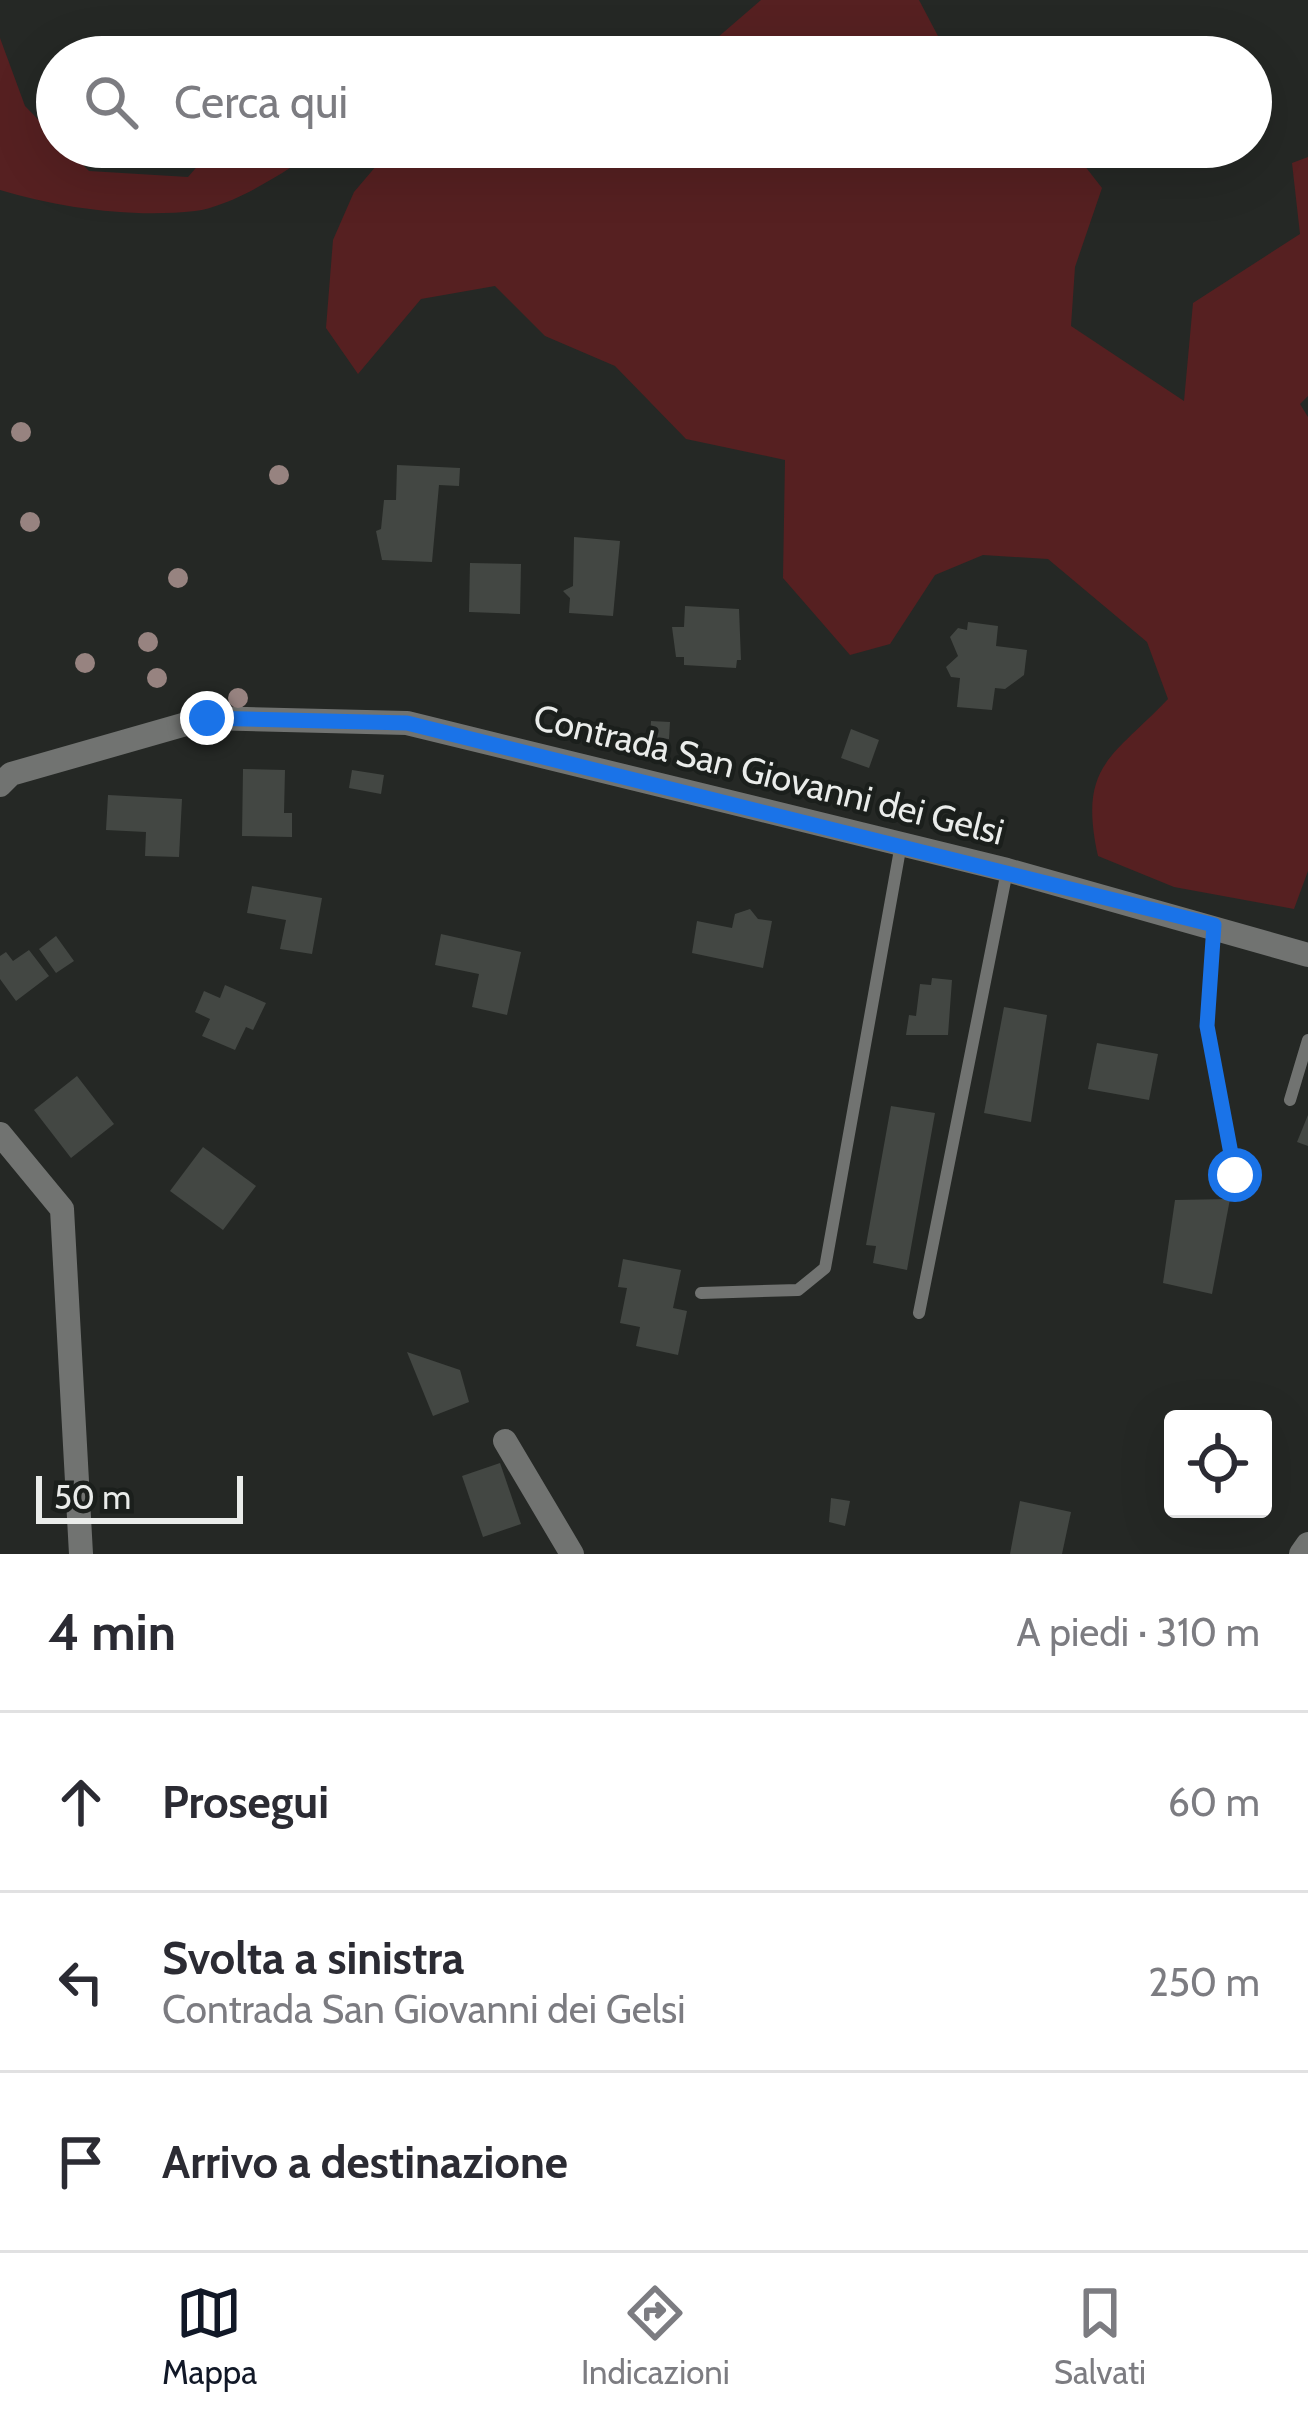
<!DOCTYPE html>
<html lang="it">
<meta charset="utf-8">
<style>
body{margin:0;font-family:Cabin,sans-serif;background:#f2f2f3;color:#2b2b33}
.controls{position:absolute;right:36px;bottom:36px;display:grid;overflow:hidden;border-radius:12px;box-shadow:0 12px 48px #0002}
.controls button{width:108px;height:108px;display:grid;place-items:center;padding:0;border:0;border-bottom:3px solid #e1e1e2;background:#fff;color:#2b2b33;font:60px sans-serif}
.scale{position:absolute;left:36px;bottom:30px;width:207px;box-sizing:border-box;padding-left:12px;border:6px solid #eaecea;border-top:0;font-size:33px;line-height:42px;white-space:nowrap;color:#eaecea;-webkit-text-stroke:9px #1b1f1c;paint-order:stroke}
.stop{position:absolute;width:36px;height:36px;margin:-27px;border:9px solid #1a73e8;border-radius:50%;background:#fff}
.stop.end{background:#1a73e8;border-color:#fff;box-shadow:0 3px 12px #0008}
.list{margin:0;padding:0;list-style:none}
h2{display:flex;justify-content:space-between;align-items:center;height:156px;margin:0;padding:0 48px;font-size:51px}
h2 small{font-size:39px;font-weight:400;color:#7c7c81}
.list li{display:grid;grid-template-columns:78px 1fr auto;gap:36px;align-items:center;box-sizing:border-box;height:180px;padding:0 48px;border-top:3px solid #e1e1e2}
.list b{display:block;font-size:45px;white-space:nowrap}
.list p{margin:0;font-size:39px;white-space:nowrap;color:#7c7c81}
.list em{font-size:39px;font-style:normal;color:#7c7c81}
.icon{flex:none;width:66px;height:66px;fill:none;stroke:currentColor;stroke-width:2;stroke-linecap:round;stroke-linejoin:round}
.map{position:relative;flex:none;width:1308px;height:1554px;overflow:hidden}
.search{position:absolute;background:#fff;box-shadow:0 12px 48px #0002;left:36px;right:36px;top:36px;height:132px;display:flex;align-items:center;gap:30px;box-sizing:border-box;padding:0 42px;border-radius:66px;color:#7c7c81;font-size:45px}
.sheet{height:696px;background:#fff}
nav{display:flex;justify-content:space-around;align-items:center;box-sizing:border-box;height:168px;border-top:3px solid #e1e1e2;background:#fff;font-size:33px;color:#7c7c81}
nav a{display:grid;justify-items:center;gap:6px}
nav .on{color:#111827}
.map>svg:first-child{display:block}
.green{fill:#562021}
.building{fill:#434743}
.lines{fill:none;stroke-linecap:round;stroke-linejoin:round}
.lane{stroke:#717371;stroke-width:12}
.street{stroke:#717371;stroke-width:24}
.tree{fill:#978380}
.route{stroke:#1a73e8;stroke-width:15}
.labels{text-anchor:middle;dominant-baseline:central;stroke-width:9;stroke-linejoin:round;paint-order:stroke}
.street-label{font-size:36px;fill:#eaecea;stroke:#1b1f1c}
</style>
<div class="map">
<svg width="1308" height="1554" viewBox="0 0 1308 1554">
<rect width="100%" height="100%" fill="#252825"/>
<!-- green -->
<g class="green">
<polygon points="761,0 919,0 949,57 695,57"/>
<path d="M0 38 25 106 57 139V147H65L89 171 188 177 214 147H319C290 170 233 206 195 211 133 218 59 208 0 190Z"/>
<path d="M354 147H1070L1102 188 1075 267 1071 326 1184 401 1193 303 1300 234 1292 163 1308 157V396L1300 404 1308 417V871L1294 909 1174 887 1098 856C1078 765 1112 758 1168 699L1147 642 1048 559 983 555 935 575 890 644 850 655 783 578 785 460 686 439 615 366 545 336 495 286 421 299 358 374 326 328 333 240 354 192 377 165Z"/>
</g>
<!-- building -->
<g class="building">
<polygon points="397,465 460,468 459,486 439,485 432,562 382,560 376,531 381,529 384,500 396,500"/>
<polygon points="574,537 620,541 613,616 569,613 570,598 563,591 573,586"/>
<polygon points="470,563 521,564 520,614 469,612"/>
<polygon points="685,606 739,609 741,660 737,660 736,668 684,665 684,657 676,657 672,627 684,627"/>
<polygon points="968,622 998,626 996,646 1027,650 1024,675 1005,689 995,688 992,710 957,707 960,678 951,677 946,667 958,656 950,637 958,628 967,630"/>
<polygon points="651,721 670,722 669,739 650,738"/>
<polygon points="851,729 879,740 869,768 841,758"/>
<polygon points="243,769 285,770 284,813 292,813 292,837 242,836"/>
<polygon points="352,770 384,775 381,794 349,788"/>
<polygon points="108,795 182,799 179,857 145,856 146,832 106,830"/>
<polygon points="252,886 322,898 312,954 280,949 286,920 247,913"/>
<polygon points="750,909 758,919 772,921 763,968 692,953 697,921 732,928 735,914"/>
<polygon points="441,934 521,952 507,1015 472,1007 479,974 435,965"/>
<polygon points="56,936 74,961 56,973 39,949"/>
<polygon points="29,950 49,976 16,1001 0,979 0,956 6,952 13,961"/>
<polygon points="932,978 952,980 948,1035 906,1035 909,1015 916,1016 920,984 931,985"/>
<polygon points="225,985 266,1003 253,1030 246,1027 235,1050 202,1036 210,1019 195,1012 204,991 220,998"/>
<polygon points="1004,1007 1047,1015 1031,1122 984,1113"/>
<polygon points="1097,1043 1158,1054 1149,1100 1088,1089"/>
<polygon points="77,1076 114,1124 71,1158 34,1110"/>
<polygon points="891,1106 935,1113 907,1270 873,1263 876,1246 866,1245"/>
<polygon points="1308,1115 1308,1146 1297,1142"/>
<polygon points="203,1147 256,1186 223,1230 170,1191"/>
<polygon points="1230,1199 1212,1294 1163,1283 1175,1200"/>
<polygon points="623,1259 681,1270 673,1308 687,1311 678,1355 636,1346 640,1327 620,1323 627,1288 618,1287"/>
<polygon points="407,1352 460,1370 469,1402 433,1416"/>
<polygon points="500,1463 521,1524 483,1537 462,1476"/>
<polygon points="831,1498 850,1501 845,1526 829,1522"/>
<polygon points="1020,1501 1071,1512 1062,1554 1010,1554"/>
</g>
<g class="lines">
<!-- lane -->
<g class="lane">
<polyline points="1214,926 1207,1026 1235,1175"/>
<polyline points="1290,1100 1308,1040"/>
<polyline points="701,1293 798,1290 825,1268 901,844"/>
<polyline points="919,1313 1007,871"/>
</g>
<!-- street -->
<g class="street">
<polyline points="0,785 11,774 207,718 407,723 1007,870 1308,955"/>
<polyline points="0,1134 62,1209 81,1554"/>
<polyline points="505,1441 572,1554"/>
<polyline points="1301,1554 1308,1544"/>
</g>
</g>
<!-- trees -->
<g class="tree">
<circle cx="21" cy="432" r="10"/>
<circle cx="279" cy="475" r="10"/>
<circle cx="30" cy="522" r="10"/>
<circle cx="178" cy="578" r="10"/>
<circle cx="148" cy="642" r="10"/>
<circle cx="85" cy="663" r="10"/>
<circle cx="157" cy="678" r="10"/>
<circle cx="238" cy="698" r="10"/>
</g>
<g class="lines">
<!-- route -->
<polyline class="route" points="207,718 407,723 1214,925 1207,1026 1235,1175"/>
</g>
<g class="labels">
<!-- street labels -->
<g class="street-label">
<text transform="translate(769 774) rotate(14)">Contrada San Giovanni dei Gelsi</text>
</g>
</g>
</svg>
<div class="controls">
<button><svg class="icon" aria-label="locate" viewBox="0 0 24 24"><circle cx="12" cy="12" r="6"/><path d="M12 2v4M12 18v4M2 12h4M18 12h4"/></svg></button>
</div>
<div class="scale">50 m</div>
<div class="stop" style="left:1235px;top:1175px"></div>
<div class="stop end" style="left:207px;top:718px"></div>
<div class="search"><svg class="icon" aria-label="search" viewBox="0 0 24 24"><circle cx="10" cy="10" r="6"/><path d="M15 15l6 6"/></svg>Cerca qui</div>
</div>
<section class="sheet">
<h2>4 min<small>A piedi · 310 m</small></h2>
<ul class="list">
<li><svg class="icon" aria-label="ahead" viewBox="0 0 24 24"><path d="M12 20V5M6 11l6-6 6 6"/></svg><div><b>Prosegui</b></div><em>60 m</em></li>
<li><svg class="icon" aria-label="left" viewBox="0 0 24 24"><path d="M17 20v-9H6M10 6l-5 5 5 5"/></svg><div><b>Svolta a sinistra</b><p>Contrada San Giovanni dei Gelsi</p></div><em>250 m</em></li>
<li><svg class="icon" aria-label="arrive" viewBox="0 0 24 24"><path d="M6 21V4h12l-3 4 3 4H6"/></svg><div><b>Arrivo a destinazione</b></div></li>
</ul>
</section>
<nav>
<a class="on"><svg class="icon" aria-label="map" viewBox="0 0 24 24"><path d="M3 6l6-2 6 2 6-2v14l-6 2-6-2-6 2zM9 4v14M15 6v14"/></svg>Mappa</a>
<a><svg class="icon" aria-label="directions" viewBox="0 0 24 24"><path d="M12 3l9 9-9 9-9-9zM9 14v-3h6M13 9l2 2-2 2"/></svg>Indicazioni</a>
<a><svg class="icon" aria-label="saved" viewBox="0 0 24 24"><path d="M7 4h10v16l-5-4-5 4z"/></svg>Salvati</a>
</nav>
